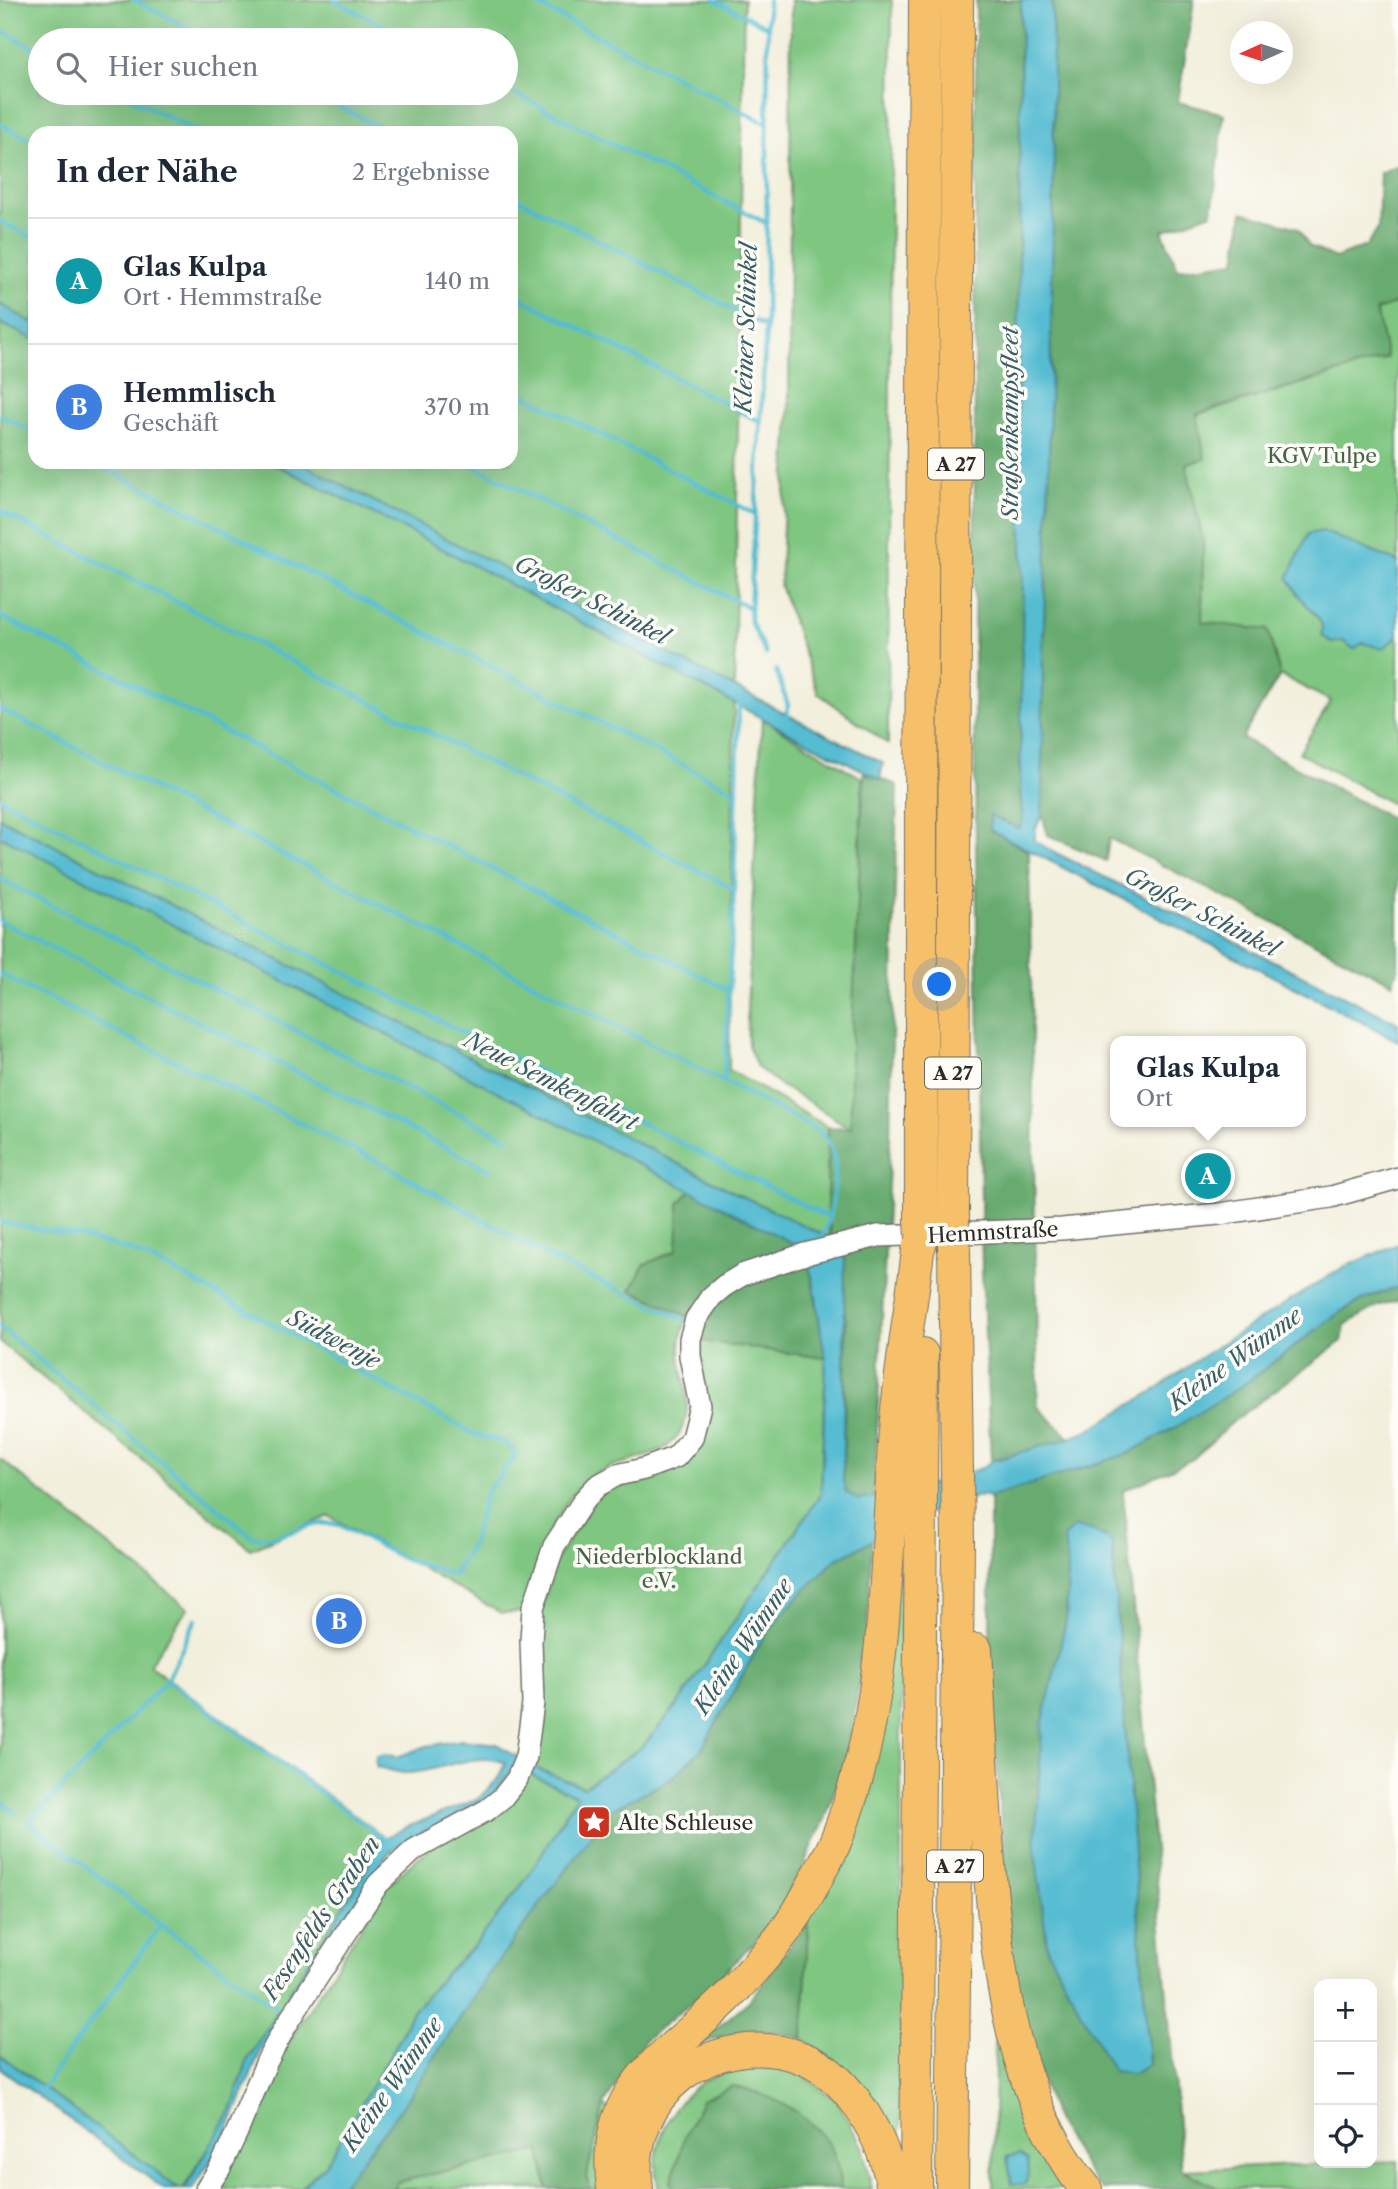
<!DOCTYPE html>
<html lang="de">
<meta charset="utf-8">
<style>
body{margin:0;font-family:"Libre Caslon Text",serif;background:#f2f2f3;color:#1f2937}
.controls{position:absolute;right:21px;bottom:21px;display:grid;overflow:hidden;border-radius:14px;box-shadow:0 7px 28px #0002}
.controls button{width:63px;height:63px;display:grid;place-items:center;padding:0;border:0;border-bottom:2px solid #e0e1e3;background:#fff;color:#1f2937;font:35px sans-serif}
.compass{position:absolute;left:1230px;top:21px;width:63px;height:63px;border-radius:50%;background:#fff;box-shadow:0 7px 28px #0002;rotate:267deg}
.you{position:absolute;left:940px;top:985px;width:24px;height:24px;margin:-18px;border:5px solid #fff;border-radius:50%;background:#1a73e8;box-shadow:0 0 0 10px #1a73e833}
.badge{display:grid;place-items:center;width:46px;height:46px;border-radius:50%;background:#c8321e;color:#fff;font-size:23px;font-weight:700}
.pin{position:absolute;translate:-50% -50%;border:4px solid #fff;box-shadow:0 2px 7px #0006}
.popup{position:absolute;left:1110px;top:1036px;width:196px;height:91px;box-sizing:border-box;display:grid;place-content:center;border-radius:14px;background:#fff;filter:drop-shadow(0 2px 5px #0005);font-size:23px;white-space:nowrap;color:#747a83}
.popup b{font-size:26px;color:#1f2937}
.popup::after{content:'';position:absolute;left:50%;top:100%;margin-left:-14px;border:14px solid transparent;border-top-color:#fff}
.list{margin:0;padding:0;list-style:none}
h2{display:flex;justify-content:space-between;align-items:center;height:91px;margin:0;padding:0 28px;font-size:30px}
h2 small{font-size:23px;font-weight:400;color:#747a83}
.list li{display:grid;grid-template-columns:46px 1fr auto;gap:21px;align-items:center;box-sizing:border-box;height:126px;padding:0 28px;border-top:2px solid #e0e1e3}
.list b{display:block;font-size:26px;white-space:nowrap}
.list p{margin:0;font-size:23px;white-space:nowrap;color:#747a83}
.list em{font-size:23px;font-style:normal;color:#747a83}
.icon{flex:none;width:38px;height:38px;fill:none;stroke:currentColor;stroke-width:2;stroke-linecap:round;stroke-linejoin:round}
.map{position:relative;flex:none;width:1398px;height:2189px;overflow:hidden}
.search{position:absolute;background:#fff;box-shadow:0 7px 28px #0002;left:28px;top:28px;width:490px;height:77px;display:flex;align-items:center;gap:18px;box-sizing:border-box;padding:0 24px;border-radius:38px;color:#747a83;font-size:26px}
.panel{position:absolute;background:#fff;box-shadow:0 7px 28px #0002;left:28px;top:126px;width:490px;height:343px;border-radius:21px}
.map>svg:first-child{display:block}
.green{fill:#7fc681;stroke:#557856;stroke-width:2;fill-rule:evenodd}
.forest{fill:#67ab6f;stroke:#496b4d;stroke-width:2;fill-rule:evenodd}
.water{fill:#54bcd2;stroke:#40747e;stroke-width:2}
.lines{fill:none;stroke-linecap:round;stroke-linejoin:round}
.stream{stroke:#54bcd2;stroke-width:4.5}
.minor-casing{stroke:#717069;stroke-width:24}
.highway-casing{stroke:#717069;stroke-width:34}
.minor{stroke:#fff;stroke-width:21}
.highway{stroke:#f6c06b;stroke-width:32}
.highway-bridge-casing{stroke:#717069;stroke-width:34;stroke-linecap:butt}
.highway-bridge{stroke:#f6c06b;stroke-width:32}
.labels{text-anchor:middle;dominant-baseline:central;stroke-width:7;stroke-linejoin:round;paint-order:stroke}
.shield{fill:#fdfcf7;stroke:#6a6a68;stroke-width:2}
.shield-label{font-size:19px;font-weight:bold;fill:#2b2b2b}
.park-label{font-size:21px;fill:#486149;stroke:#fdfcf7}
.street-label{font-size:21px;fill:#2b2b2b;stroke:#fdfcf7}
.poi-label{font-size:21px;fill:#2b2b2b;stroke:#fdfcf7;text-anchor:start}
.water-label{font-size:23px;font-style:italic;fill:#395e65;stroke:#fdfcf7}
</style>
<div class="map">
<svg width="1398" height="2189" viewBox="0 0 1398 2189">
<rect width="100%" height="100%" fill="#fdfcf7"/>
<filter id="ink" filterUnits="userSpaceOnUse"><feTurbulence type="fractalNoise" baseFrequency=".0143" numOctaves="2"/><feDisplacementMap in="SourceGraphic" scale="14" xChannelSelector="R" yChannelSelector="G"/><feConvolveMatrix kernelMatrix="1 2 1 2 8 2 1 2 1" color-interpolation-filters="sRGB"/></filter>
<filter id="wash" filterUnits="userSpaceOnUse"><feTurbulence type="fractalNoise" baseFrequency=".00686" numOctaves="4" result="noise"/><feDisplacementMap in="SourceGraphic" scale="28" xChannelSelector="R" yChannelSelector="G"/><feGaussianBlur stdDeviation="1.57" result="paint"/><feColorMatrix in="noise" values="0 0 0 0 0 0 0 0 0 0 0 0 0 0 0 0 0 1.4 0 .05"/><feComposite in="paint" operator="in"/></filter>
<g filter="url(#wash)">
<rect width="100%" height="100%" fill="#f2efdc"/>
<!-- green -->
<g class="green">
<path d="M0 0H744L729 1070 828 1127 827 1210 830 1238 801 1247 777 1233 677 1250 644 1265 687 1316C685 1326 680 1337 680 1347 679 1375 694 1398 683 1426 669 1464 616 1456 588 1479 550 1510 538 1567 524 1612L501 1613 329 1516 250 1549 0 1342ZM40 40H506V93H40ZM35 133H511V462H35Z"/>
<polygon points="791,0 892,0 888,744 818,693 780,585 789,413"/>
<polygon points="1398,303 1398,807 1299,753 1331,701 1280,675 1268,630 1202,623 1203,542 1186,464 1205,458 1196,415 1387,358 1376,310"/>
<polygon points="762,719 862,778 851,1129 803,1098 784,1088 757,1067 748,1045 747,1009"/>
<polygon points="701,1341 826,1358 821,1494 676,1707 643,1746 584,1787 571,1805 527,1878 475,1945 445,1974 410,2015 401,2037 326,2164 300,2189 212,2189 279,2057 387,1886 419,1857 523,1784 538,1621 554,1563 598,1494 627,1478 663,1473 690,1460 707,1421"/>
<polygon points="0,1459 188,1608 149,1665 382,1835 366,1870 248,2059 231,2110 218,2134 183,2189 177,2189 0,2055"/>
<polygon points="901,1567 901,2169 827,2055 803,2039 808,1921"/>
<polygon points="996,1995 1073,2189 993,2189"/>
<path d="M759 2065 800 2073 838 2102 862 2146 872 2189H841L834 2154 702 2100 685 2136 671 2182 673 2189H659C647 2152 670 2104 701 2083 718 2071 739 2069 759 2065Z"/>
<polygon points="604,2104 611,2113 603,2189 590,2189 586,2177"/>
<polygon points="540,2150 547,2189 393,2189 397,2182"/>
<polygon points="1398,2161 1398,2189 1219,2189 1182,2170"/>
</g>
<!-- forest -->
<g class="forest">
<polygon points="976,0 1021,0 1018,423 1023,571 1020,790 1023,821 1019,829 991,816 991,830 1029,852 1038,1407 1070,1438 991,1461 982,1272 974,710"/>
<polygon points="1052,0 1194,0 1178,102 1224,114 1212,213 1162,231 1178,269 1236,261 1243,212 1298,228 1309,246 1335,258 1366,246 1378,229 1380,173 1398,165 1398,303 1376,310 1387,358 1197,414 1205,459 1186,464 1203,542 1202,622 1268,630 1280,675 1242,738 1398,822 1398,968 1392,983 1109,838 1106,861 1048,835 1042,815 1043,647 1048,521 1054,164"/>
<polygon points="864,773 897,785 890,1142 874,1497 858,1500 846,1492 843,1480 846,1323 827,1210 828,1127 851,1128 851,1051"/>
<polygon points="691,1190 801,1247 687,1316 631,1290 644,1265 677,1250 679,1203"/>
<path d="M809 1261 826 1358 701 1341C709 1285 762 1275 809 1261Z"/>
<path d="M1398 1287V1300L1378 1306 1345 1325 1342 1341 1236 1419 1193 1459 1123 1491 1182 2170 1219 2189H1102L1094 2181 1058 2125 1029 2048 1012 1964 990 1679V1497L1127 1454 1176 1427 1243 1385 1340 1312 1365 1299ZM1092 1530 1112 1543 1149 2064 1133 2074 1042 1726 1066 1621 1068 1572 1064 1536Z"/>
<polygon points="872,1541 867,1634 849,1747 826,1817 780,1915 710,1988 646,2039 604,2104 586,2177 590,2189 548,2189 540,2150 397,2182 393,2189 339,2189 405,2103 486,1978 610,1810 671,1779 702,1749 765,1634 793,1602 836,1559"/>
<path d="M808 1921 803 2039C759 2025 734 2029 693 2048L749 2001Z"/>
<path d="M732 2086C774 2096 812 2113 833 2152 838 2162 839 2178 841 2189H673L671 2182 685 2136 702 2100Z"/>
</g>
<!-- water -->
<g class="water">
<polygon points="1021,0 1052,0 1054,163 1048,521 1043,647 1042,815 1035,830 1035,841 1054,852 1398,1023 1398,1041 990,830 990,815 1019,829 1023,821 1020,790 1023,571 1018,423"/>
<polygon points="0,304 35,324 35,340 0,323"/>
<polygon points="270,462 299,462 614,626 883,763 880,779 801,739 414,534"/>
<path d="M1322 531 1398 562V636L1383 649 1363 643 1354 649 1343 641 1332 643 1322 635C1324 618 1313 614 1304 602 1298 595 1293 586 1288 578L1308 534Z"/>
<path d="M0 818 740 1195 830 1238 845 1251 843 1480 846 1492 858 1500 874 1497 882 1500 982 1468 991 1461 1070 1438 1085 1432 1152 1392 1216 1347 1344 1267 1398 1244V1287L1365 1299 1340 1312 1243 1385 1176 1427 1127 1454 990 1497 981 1495 882 1529 872 1541 836 1559 793 1602 765 1634 702 1749 671 1779 610 1810 486 1978 405 2103 340 2188 300 2189 326 2164 401 2037 410 2015 445 1974 475 1945 527 1878 577 1796 514 1767 490 1798 440 1825 414 1836 394 1848 385 1857 261 2050 225 2137 193 2189H177H183L188 2184 231 2110 248 2059 366 1870 379 1843 388 1836 409 1826 478 1799 500 1777 506 1763C472 1750 439 1773 405 1773 396 1772 386 1769 377 1767L375 1760 377 1756 386 1754 397 1757 427 1746 462 1740 497 1744 514 1756 518 1755V1761L584 1787 643 1746 676 1707 821 1494 826 1358C816 1322 820 1280 800 1247L0 836Z"/>
<polygon points="1075,1527 1092,1530 1112,1542 1149,2064 1133,2074 1113,2071 1048,1951 1035,1851 1042,1726 1066,1621 1068,1572 1064,1536"/>
<polygon points="0,2055 157,2172 177,2189 164,2189 0,2068"/>
<polygon points="1019,2154 1028,2160 1029,2172 1025,2184 1012,2184 1007,2157"/>
</g>
<g class="lines">
<!-- stream -->
<g class="stream">
<polyline points="134,0 212,40"/>
<polyline points="334,0 412,40"/>
<polyline points="528,0 767,124"/>
<polyline points="715,0 767,27"/>
<polyline points="0,30 40,51"/>
<polyline points="506,89 766,223"/>
<polyline points="121,93 200,133"/>
<polyline points="313,93 391,133"/>
<polyline points="0,124 35,142"/>
<polyline points="511,195 766,327"/>
<polyline points="0,221 35,239"/>
<polyline points="511,293 761,422"/>
<polyline points="511,388 755,514"/>
<polyline points="0,415 35,432"/>
<polyline points="93,462 736,792"/>
<polyline points="466,462 750,608"/>
<polyline points="0,511 734,889"/>
<polyline points="0,616 727,989"/>
<polyline points="766,654 750,620 750,608 766,327 768,0"/>
<polyline points="776,670 788,705 787,717"/>
<path d="M0 709 814 1128C844 1146 834 1183 831 1214L823 1215 0 798"/>
<polyline points="0,879 508,1139"/>
<polyline points="0,921 490,1170"/>
<polyline points="0,974 387,1166 558,1262 687,1321"/>
<polyline points="724,1082 734,889 739,701"/>
<path d="M0 1222 79 1236 129 1250 171 1269 476 1435 505 1442 516 1455 486 1493 472 1544 454 1575 404 1559 340 1525C311 1516 283 1544 251 1536L0 1327"/>
<polyline points="821,1241 831,1214"/>
<polyline points="196,1619 167,1680 29,1822 161,1925 280,2010"/>
<polyline points="167,1680 387,1841"/>
<polyline points="0,1801 15,1812"/>
<polyline points="41,2091 161,1925"/>
</g>
</g>
</g>
<g filter="url(#ink)">
<g class="lines">
<!-- minor casing -->
<g class="minor-casing">
<polyline id="minor" points="206,2189 220,2168 237,2132 267,2061 285,2027 378,1884 414,1850 487,1810 502,1798 517,1779 526,1757 533,1703 531,1641 533,1608 554,1546 584,1500 597,1486 617,1475 644,1469 676,1457 692,1438 700,1406 690,1356 690,1339 696,1319 711,1297 724,1286 742,1275 805,1254 878,1236 1062,1229 1219,1214 1331,1197 1398,1178"/>
</g>
<!-- highway casing -->
<g class="highway-casing">
<g id="highway">
<polyline points="953,1218 957,0"/>
<polyline points="921,1219 921,819 925,0"/>
<path d="M976 1650C980 1721 983 1792 989 1863 998 1975 1013 2098 1086 2189"/>
<path d="M613 2189C598 2078 678 2054 739 1985 759 1963 780 1940 796 1915 808 1896 818 1875 829 1855 840 1835 846 1812 853 1791 887 1680 886 1560 894 1445 898 1380 910 1315 918 1251L922 1238"/>
<path d="M637 2189C623 2094 713 2025 802 2058 852 2077 884 2139 893 2189"/>
<polyline points="916,2189 922,1354"/>
<polyline points="952,2189 958,1544 954,1249"/>
</g>
</g>
<!-- minor -->
<use href="#minor" class="minor"/>
<!-- highway -->
<use href="#highway" class="highway"/>
<!-- highway-bridge casing -->
<g class="highway-bridge-casing">
<g id="highway-bridge">
<polyline points="953,1218 954,1249"/>
<polyline points="921,1219 922,1238"/>
</g>
</g>
<!-- highway-bridge -->
<use href="#highway-bridge" class="highway-bridge"/>
</g>
</g>
<!-- icons -->
<defs>
<g id="sight-square" transform="scale(1.75)"><rect x="-9" y="-9" width="18" height="18" rx="4" fill="#c8321e" stroke="#fdfcf7"/><path d="M0-6L1.8-2.2L6-1.7L2.9 1.2L3.7 5.4L0 3.3L-3.7 5.4L-2.9 1.2L-6-1.7L-1.8-2.2Z" fill="#fff"/></g>
</defs>
<g fill-rule="evenodd">
<use href="#sight-square" x="594" y="1822"/>
</g>
<g class="labels">
<!-- shield labels -->
<g class="shield">
<rect x="928" y="448.5" width="56" height="31" rx="5"/>
<rect x="925" y="1057.5" width="56" height="31" rx="5"/>
<rect x="927" y="1850.5" width="56" height="31" rx="5"/>
</g>
<g class="shield-label">
<text x="956" y="464">A 27</text>
<text x="953" y="1073">A 27</text>
<text x="955" y="1866">A 27</text>
</g>
<!-- park labels -->
<g class="park-label">
<text x="1322" y="455">KGV Tulpe</text>
<text x="659" y="1556">Niederblockland<tspan x="659" dy="24">e.V.</tspan></text>
</g>
<!-- street labels -->
<g class="street-label">
<text transform="translate(993 1232) rotate(-3)">Hemmstraße</text>
</g>
<!-- poi labels -->
<g class="poi-label">
<text x="618" y="1822">Alte Schleuse</text>
</g>
<!-- water labels -->
<g class="water-label">
<text transform="translate(746 328) rotate(-88)">Kleiner Schinkel</text>
<text transform="translate(1010 423) rotate(-90)">Straßenkampsfleet</text>
<text transform="translate(592 600) rotate(27)">Großer Schinkel</text>
<text transform="translate(1202 912) rotate(27)">Großer Schinkel</text>
<text transform="translate(551 1081) rotate(27)">Neue Semkenfahrt</text>
<text transform="translate(334 1339) rotate(28)">Südwenje</text>
<text transform="translate(1235 1359) rotate(-36)">Kleine Wümme</text>
<text transform="translate(743 1646) rotate(-56)">Kleine Wümme</text>
<text transform="translate(321 1918) rotate(-56)">Fesenfelds Graben</text>
<text transform="translate(392 2084) rotate(-55)">Kleine Wümme</text>
</g>
</g>
</svg>
<div class="controls">
<button>+</button>
<button>−</button>
<button><svg class="icon" aria-label="locate" viewBox="0 0 24 24"><circle cx="12" cy="12" r="6"/><path d="M12 2v4M12 18v4M2 12h4M18 12h4"/></svg></button>
</div>
<svg class="compass" viewBox="-18 -18 36 36"><path d="M0-13l5 13h-10z" fill="#e53935"/><path d="M0 13l5-13h-10z" fill="#747a83"/></svg>
<div class="you"></div>
<div class="pin badge" style="left:1208px;top:1176px;background:#0f9aa8">A</div>
<div class="popup"><b>Glas Kulpa</b>Ort</div>
<div class="pin badge" style="left:339px;top:1621px;background:#3f7fe0">B</div>
<div class="search"><svg class="icon" aria-label="search" viewBox="0 0 24 24"><circle cx="10" cy="10" r="6"/><path d="M15 15l6 6"/></svg>Hier suchen</div>
<section class="panel">
<h2>In der Nähe<small>2 Ergebnisse</small></h2>
<ul class="list">
<li><span class="badge" style="background:#0f9aa8">A</span><div><b>Glas Kulpa</b><p>Ort · Hemmstraße</p></div><em>140 m</em></li>
<li><span class="badge" style="background:#3f7fe0">B</span><div><b>Hemmlisch</b><p>Geschäft</p></div><em>370 m</em></li>
</ul>
</section>
</div>
